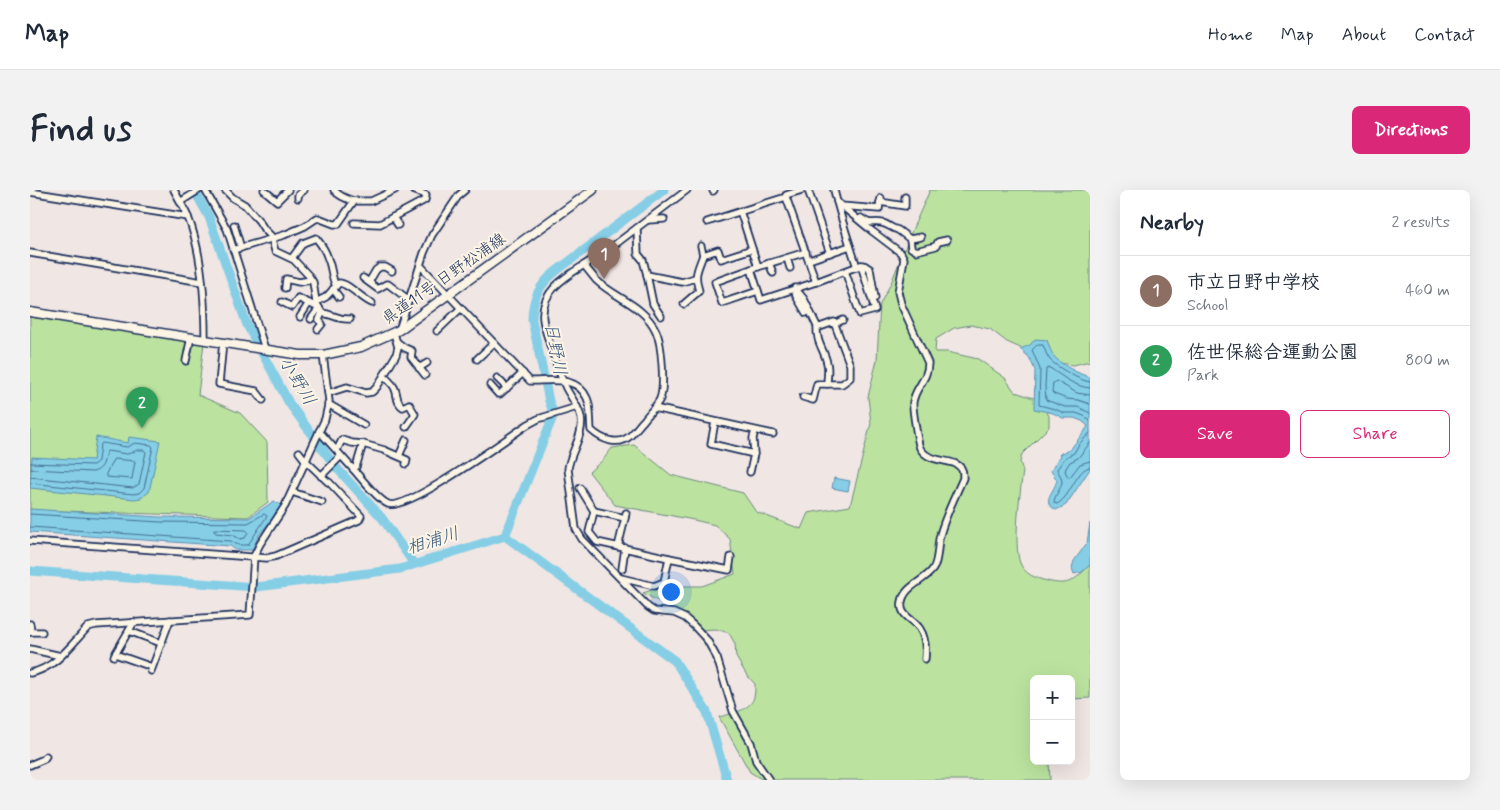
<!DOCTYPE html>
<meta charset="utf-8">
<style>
body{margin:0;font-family:Mynerve,"Klee One",sans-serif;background:#f2f2f3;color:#1f2937}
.controls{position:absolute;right:15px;bottom:15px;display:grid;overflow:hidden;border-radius:8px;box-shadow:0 5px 20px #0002}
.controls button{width:45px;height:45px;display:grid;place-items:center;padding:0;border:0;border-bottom:1px solid #e0e1e3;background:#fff;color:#1f2937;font:25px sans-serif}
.you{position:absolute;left:640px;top:401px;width:18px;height:18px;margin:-12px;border:4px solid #fff;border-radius:50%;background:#1a73e8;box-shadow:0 0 0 8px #1a73e833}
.badge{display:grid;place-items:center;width:32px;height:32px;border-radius:50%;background:#db2777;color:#fff;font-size:16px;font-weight:700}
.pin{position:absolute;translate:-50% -41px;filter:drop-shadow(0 1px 2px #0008)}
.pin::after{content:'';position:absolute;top:26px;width:18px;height:15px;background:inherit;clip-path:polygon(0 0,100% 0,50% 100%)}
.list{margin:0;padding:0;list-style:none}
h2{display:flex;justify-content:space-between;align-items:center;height:65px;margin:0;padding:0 20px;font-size:21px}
h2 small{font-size:16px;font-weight:400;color:#747a83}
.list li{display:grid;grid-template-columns:32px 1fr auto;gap:15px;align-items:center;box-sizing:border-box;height:70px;padding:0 20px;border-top:1px solid #e0e1e3}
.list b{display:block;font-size:19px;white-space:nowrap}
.list p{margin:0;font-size:16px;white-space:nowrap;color:#747a83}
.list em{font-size:16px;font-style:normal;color:#747a83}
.actions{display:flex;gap:10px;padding:15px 20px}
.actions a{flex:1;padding:11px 0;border:1px solid #db2777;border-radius:8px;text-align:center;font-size:18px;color:#db2777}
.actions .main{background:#db2777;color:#fff}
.map{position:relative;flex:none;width:1060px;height:590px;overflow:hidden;border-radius:8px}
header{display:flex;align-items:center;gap:30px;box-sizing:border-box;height:70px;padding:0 25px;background:#fff;border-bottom:1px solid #e0e1e3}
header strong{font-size:24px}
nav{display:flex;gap:28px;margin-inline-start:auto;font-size:18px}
.intro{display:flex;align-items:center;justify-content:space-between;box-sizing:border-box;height:120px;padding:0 30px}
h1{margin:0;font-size:35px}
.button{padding:12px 22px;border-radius:8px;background:#db2777;color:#fff;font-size:18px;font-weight:700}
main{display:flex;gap:30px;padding:0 30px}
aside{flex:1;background:#fff;border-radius:8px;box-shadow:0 5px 20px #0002}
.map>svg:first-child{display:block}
.green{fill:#bbe39f;stroke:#6b897e}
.water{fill:#85cee6;stroke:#5b8eb0}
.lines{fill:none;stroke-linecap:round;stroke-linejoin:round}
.shore{stroke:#456f94;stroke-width:1}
.river{stroke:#85cee6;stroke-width:9}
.minor-casing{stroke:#1b2f5e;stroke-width:9}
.major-casing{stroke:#1b2f5e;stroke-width:11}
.minor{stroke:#fcf5e5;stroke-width:5.5}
.major{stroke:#fcf5e5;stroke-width:8}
.labels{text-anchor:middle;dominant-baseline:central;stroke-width:4;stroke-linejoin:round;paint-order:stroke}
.street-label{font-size:16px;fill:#1b2f5e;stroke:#fcf5e5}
.water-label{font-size:18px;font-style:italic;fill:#365780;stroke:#fcf5e5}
</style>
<header>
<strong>Map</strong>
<nav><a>Home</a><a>Map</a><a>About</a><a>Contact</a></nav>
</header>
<div class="intro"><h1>Find us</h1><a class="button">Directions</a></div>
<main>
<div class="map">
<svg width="1060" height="590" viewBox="0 0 1060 590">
<rect width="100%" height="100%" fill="#f0e6e3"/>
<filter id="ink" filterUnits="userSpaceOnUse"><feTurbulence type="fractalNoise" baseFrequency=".02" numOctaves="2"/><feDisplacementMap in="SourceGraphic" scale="10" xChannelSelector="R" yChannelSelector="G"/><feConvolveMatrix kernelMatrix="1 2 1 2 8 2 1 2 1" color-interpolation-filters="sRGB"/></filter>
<g filter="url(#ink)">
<!-- green -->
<g class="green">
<path d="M900 0H1060V171L1043 175 1022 172 977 152 960 139 941 135 924 138 906 149 905 162H917L948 169 975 188 985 202 1010 210 1019 226V237L992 264 990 272 993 281C990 302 983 354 990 373 995 385 1006 388 1017 391 1040 397 1044 390 1060 375V508L1041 509V489H1004V571H1019L1020 590H733L720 582 689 527C701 524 721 520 724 507 725 503 725 498 725 494L716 484 706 467 705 454 699 443 686 439 667 440 665 431 613 403 633 396H672L705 384 700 349 685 335 664 330 585 315 559 282 573 270 582 258 604 255 641 285 713 303 726 322 771 339 778 323 820 316 841 233 838 207 847 170 850 114 861 93 883 38Z"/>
<polygon points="0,127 174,152 168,205 210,223 237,252 238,312 218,327 0,320"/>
</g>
<!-- water -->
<g class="water">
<path d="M1005 149 1017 150C1019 155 1020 160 1023 165 1028 173 1050 185 1060 187V279L1036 315 1026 320C1010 311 1024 303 1027 290L1021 281 1027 270 1031 266 1029 265 1031 263 1040 260C1046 251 1053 245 1058 236L1052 231 1044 228H1033L1023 223 1004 219 1005 180 999 167 990 159 1000 155Z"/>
<polygon points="66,247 98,253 99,247 130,251 119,302 111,308 104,309 0,298 2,267 63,270"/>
<polygon points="804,288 820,291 818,301 802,298"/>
<polygon points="244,311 253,316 229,345 222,360 206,360 200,356 0,342 0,319 130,327 219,328"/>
<polygon points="1060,333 1060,375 1052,382 1044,384 1042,378 1044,371 1057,353"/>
</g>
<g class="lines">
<!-- shore -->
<g class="shore">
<path d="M1060 192C1050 191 1027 177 1020 170 1016 165 1015 159 1013 155H1007L1002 160 1010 179 1009 215 1025 219 1034 223H1046L1054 226 1060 231"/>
<path d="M1060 198C1045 197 1032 186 1020 178L1016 179 1015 196 1016 210 1035 217H1048L1060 223"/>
<polyline points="1060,205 1047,203 1026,191 1023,193 1022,202 1024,204 1037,209 1048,210 1060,214"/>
<path d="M1060 243 1049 254 1044 263 1036 267 1027 279C1029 284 1032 287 1032 292 1031 300 1024 305 1024 313L1027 314C1041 307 1046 279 1060 277"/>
<polyline points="1060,253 1048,268 1040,272 1036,278 1035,281 1038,287 1040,287 1050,274 1060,271"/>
<polygon points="84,269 105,271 102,289 76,287 76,284"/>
<polyline points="0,273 63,275 68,271 70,255 72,253 97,257 105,253 121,255 123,257 114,298 109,303 103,304 0,293"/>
<path d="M0 279 63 282C76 278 73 269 77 261L97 264 101 263 107 260H114L116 262 109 294 103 298 0 287"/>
<polyline points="0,324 130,332 218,333 234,324 237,326 218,355 208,355 201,351 0,337"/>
<polygon points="185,339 216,340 218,342 215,348 210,349 203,345 186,343 184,341"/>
</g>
<!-- river -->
<g class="river">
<polyline points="164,0 179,27 217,135 259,213 305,276 352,328 384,374"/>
<path d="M475 346 522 229 523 222 519 211 502 130C502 109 509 95 525 82L634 0"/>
<polyline points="0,381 226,397 370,379 475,346 645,471 677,522 697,590"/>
</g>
<!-- minor casing -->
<g class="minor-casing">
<g id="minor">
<path d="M144 0C149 9 154 18 158 27 172 62 175 112 175 149"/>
<polyline points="175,0 197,39 235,159"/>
<path d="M195 0 203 8 215 15 229 31 234 39 241 46 245 61 264 70 279 86 283 92 286 112 292 123C303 124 307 130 320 129"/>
<polyline points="234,0 247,11 258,0"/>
<path d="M304 0C309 6 316 9 324 11"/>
<polyline points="778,0 800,63"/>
<path d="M804 0C810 26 819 52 827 77"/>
<polyline points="683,1 684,0"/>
<polyline points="0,2 158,27"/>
<polyline points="756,7 786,92 731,110 721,79 776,62"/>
<polyline points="268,8 268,5 274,0"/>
<polyline points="851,8 850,12 875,16 875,7"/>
<polyline points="150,12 169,0"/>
<path d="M807 12 842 41 871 63 874 69 868 102 871 114 898 173C898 190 885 197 883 212 882 217 888 254 890 258 899 275 927 267 932 280 933 281 933 287 933 288 925 307 915 326 910 345 907 355 909 370 903 379 895 391 874 396 872 412 869 426 884 429 890 439 896 448 896 459 895 469"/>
<polyline points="811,16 849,19 850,12"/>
<polyline points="710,21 728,77"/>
<polyline points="363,27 368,35"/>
<path d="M831 28C841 36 842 31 852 33 858 34 862 39 868 40L880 49 891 47"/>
<polyline points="618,30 634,29"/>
<polyline points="677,32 756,7 756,5 772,0"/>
<polyline points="324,33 350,34 395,10 396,5 383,0"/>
<polyline points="204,35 211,58"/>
<polyline points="607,38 608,64 613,70 617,85 652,92 665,88"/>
<polyline points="880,49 881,58 886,61 906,56 908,52 917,50"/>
<polyline points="671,56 673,65 688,60 691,69 722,59"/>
<polyline points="203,60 254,45 275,36 287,28 291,29 304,34 308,34 324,11 341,11 365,0"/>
<polyline points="0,63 172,92"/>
<path d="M262 68 273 53 286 48C291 54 296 61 298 69 302 78 301 87 306 96"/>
<polyline points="757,68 760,78"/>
<polyline points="779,70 820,56"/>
<polyline points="739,73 743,83"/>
<path d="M390 75 500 191C520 191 547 185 557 208 561 216 560 230 561 240 572 250 589 257 601 245 606 240 609 235 614 230 619 223 626 217 630 209 635 196 632 154 626 141 615 116 585 108 566 90 562 85 558 80 554 75L583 56 657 0"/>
<path d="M554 75C535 87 510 102 513 129 514 138 518 147 520 155 525 169 529 184 536 198 541 208 550 218 551 228 554 246 540 262 538 279L546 339 552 349 618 417 624 421 644 423 655 428 664 436 677 450 687 468 703 521 721 553 726 571 739 590"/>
<polyline points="831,75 834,75 840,79 845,108"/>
<polyline points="721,79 685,92 692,113 728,101"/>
<polyline points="617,85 623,114 631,126"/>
<polyline points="333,88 348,99 356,94 358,94 379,110"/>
<polyline points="339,92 346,80 350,77 355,77 362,81"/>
<polyline points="786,92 831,75 845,120 830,124 815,81"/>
<polyline points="255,98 256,89 269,92 281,90"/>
<path d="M765 98 774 109 787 136C786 153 794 159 797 173 799 180 797 188 797 194H812L820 188V175L804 132 787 138"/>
<polyline points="303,99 309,107"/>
<polyline points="765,101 766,106 776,123"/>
<polyline points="252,112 262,117 268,108 289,118 281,129"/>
<path d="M286 112 296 107 309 93C318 93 332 109 342 113"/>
<path d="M654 114 669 101C664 83 667 82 673 65"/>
<polyline points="270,127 279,113"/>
<polyline points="804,134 813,130"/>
<polyline points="288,139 292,134 289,130 292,123"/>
<polyline points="369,140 394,63 402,45 429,5 435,0"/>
<polyline points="407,141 431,118"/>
<polyline points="193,152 189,194 226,201 233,210"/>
<polyline points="367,152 375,158 382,161 381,167 395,185"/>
<polyline points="447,169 464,153"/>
<polyline points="156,171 161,147"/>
<polyline points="389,178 397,173"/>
<path d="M354 186C357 189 363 194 365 199 368 206 366 213 373 217L379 214 385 224 376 237"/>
<polyline points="467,188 477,198"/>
<polyline points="460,195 468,204 470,204 493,183"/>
<polyline points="298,203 317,197 336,203 342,202 347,197 366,165 368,157 364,143"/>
<polyline points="773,207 783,210 787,194 797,194"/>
<polyline points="298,214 334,235"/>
<polyline points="624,218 743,244"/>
<polyline points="685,232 681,254 724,264 720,282"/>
<polyline points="289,241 323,279 326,277 333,254 354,260 377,270 376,274"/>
<polyline points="307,260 312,250 322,253 333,254"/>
<polyline points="724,264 723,248 725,241"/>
<polyline points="369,266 376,250"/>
<path d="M323 279C331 288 348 310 358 314 376 322 478 248 497 235L508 229 547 217"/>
<polyline points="291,286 311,266"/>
<polyline points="550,298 564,321 559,342 567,352 639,368"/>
<polyline points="262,302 292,312"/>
<polyline points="564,321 595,328 596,323"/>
<polyline points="0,351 237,368 246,366 329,330 331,326 299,292 298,292 276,271 269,262"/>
<polyline points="588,357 595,328"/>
<polyline points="592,379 595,358"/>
<polyline points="591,388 624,396 634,392 639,368 699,380 701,367"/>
<polyline points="0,434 1,442"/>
<polyline points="99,441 131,453"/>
<polyline points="0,442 12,442"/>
<polyline points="0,459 31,466"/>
<polyline points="85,464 122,477"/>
<polyline points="84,466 104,432"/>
<polyline points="121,481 140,430"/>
<path d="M0 483C26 478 41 455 58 437L66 435 220 425 224 366 230 354 255 316 295 229 299 211 293 165"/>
<polyline points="0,575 14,569 16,566"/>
</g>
</g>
<!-- major casing -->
<g class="major-casing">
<polyline id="major" points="0,122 270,165 293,165 331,157 369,140 563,0"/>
</g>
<!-- minor -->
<use href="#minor" class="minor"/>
<!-- major -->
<use href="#major" class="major"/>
</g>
</g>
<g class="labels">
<!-- street labels -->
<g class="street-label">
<text transform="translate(414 89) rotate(-35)">県道11号 日野松浦線</text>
</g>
<!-- water labels -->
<g class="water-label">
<text transform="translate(525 159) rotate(79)">日野川</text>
<text transform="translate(267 191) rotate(59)">小野川</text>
<text transform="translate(403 351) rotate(-17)">相浦川</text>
</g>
</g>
</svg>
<div class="controls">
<button>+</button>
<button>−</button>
</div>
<div class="you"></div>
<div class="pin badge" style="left:574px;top:89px;background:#8d6e63">1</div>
<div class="pin badge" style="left:112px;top:238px;background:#2e9e5b">2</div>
</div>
<aside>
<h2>Nearby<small>2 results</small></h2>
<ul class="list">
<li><span class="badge" style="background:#8d6e63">1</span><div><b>市立日野中学校</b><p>School</p></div><em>460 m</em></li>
<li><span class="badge" style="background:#2e9e5b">2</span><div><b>佐世保総合運動公園</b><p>Park</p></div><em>800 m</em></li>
</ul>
<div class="actions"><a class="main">Save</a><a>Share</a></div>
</aside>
</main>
